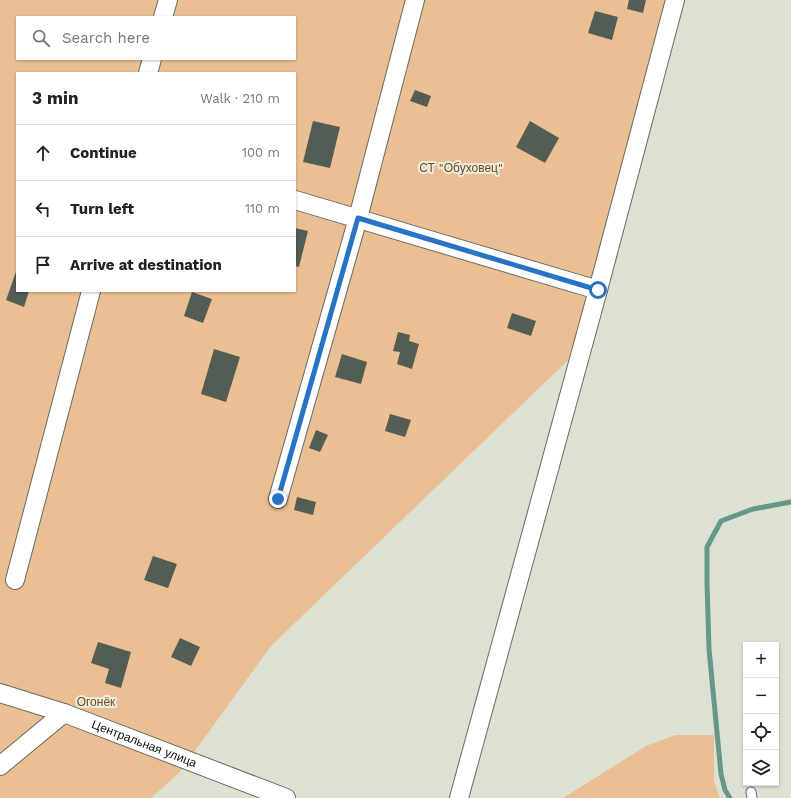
<!DOCTYPE html>
<meta charset="utf-8">
<style>
body{margin:0;font-family:"Work Sans",sans-serif;background:#f2f2f2;color:#202124}
.controls{position:absolute;right:12px;bottom:12px;display:grid;overflow:hidden;border-radius:0px;box-shadow:0 1px 3px #0004}
.controls button{width:36px;height:36px;display:grid;place-items:center;padding:0;border:0;border-bottom:1px solid #e0e0e0;background:#fff;color:#202124;font:20px sans-serif}
.stop{position:absolute;width:12px;height:12px;margin:-9px;border:3px solid #2973c4;border-radius:50%;background:#fff}
.stop.end{background:#2973c4;border-color:#fff;box-shadow:0 1px 4px #0008}
.list{margin:0;padding:0;list-style:none}
h2{display:flex;justify-content:space-between;align-items:center;height:52px;margin:0;padding:0 16px;font-size:17px}
h2 small{font-size:13px;font-weight:400;color:#757577}
.list li{display:grid;grid-template-columns:26px 1fr auto;gap:12px;align-items:center;box-sizing:border-box;height:56px;padding:0 16px;border-top:1px solid #e0e0e0}
.list b{display:block;font-size:15px;white-space:nowrap}
.list em{font-size:13px;font-style:normal;color:#757577}
.icon{flex:none;width:22px;height:22px;fill:none;stroke:currentColor;stroke-width:2;stroke-linecap:round;stroke-linejoin:round}
.map{position:relative;flex:none;width:791px;height:798px;overflow:hidden}
.search{position:absolute;background:#fff;box-shadow:0 1px 3px #0004;left:16px;top:16px;width:280px;height:44px;display:flex;align-items:center;gap:10px;box-sizing:border-box;padding:0 14px;border-radius:0px;color:#757577;font-size:15px}
.panel{position:absolute;background:#fff;box-shadow:0 1px 3px #0004;left:16px;top:72px;width:280px;height:220px;border-radius:0px}
.map>svg:first-child{display:block}
.green{fill:#ebbf94;fill-rule:evenodd}
.lines{fill:none;stroke-linecap:round;stroke-linejoin:round}
.stream{stroke:#659887;stroke-width:5}
.building{fill:#545d54}
.service-casing{stroke:#676a5e;stroke-width:11}
.minor-casing{stroke:#676a5e;stroke-width:20}
.service{stroke:#fff;stroke-width:9}
.minor{stroke:#fff;stroke-width:18}
.route{stroke:#2973c4;stroke-width:5}
.labels{text-anchor:middle;dominant-baseline:central;stroke-width:4;stroke-linejoin:round;paint-order:stroke}
.park-label{font-size:12px;fill:#774c19;stroke:#eaeee1}
.street-label{font-size:12px;fill:#0e0f0b;stroke:#eaeee1}
</style>
<div class="map">
<svg width="791" height="798" viewBox="0 0 791 798">
<rect width="100%" height="100%" fill="#dde1d4"/>
<!-- green -->
<g class="green">
<path d="M0 0H678L589 340 271 646 179 773 151 798H0ZM17 17H295V59H17ZM17 73H295V291H17Z"/>
<polygon points="675,735 714,735 714,782 720,798 563,798 646,746"/>
</g>
<g class="lines">
<!-- stream -->
<polyline class="stream" points="730,798 725,790 721,774 709,649 707,583 707,547 721,521 753,509 791,502"/>
</g>
<!-- building -->
<g class="building">
<polygon points="629,0 646,0 643,13 627,9"/>
<polygon points="595,11 618,17 612,40 588,33"/>
<polygon points="415,90 431,96 427,107 410,101"/>
<polygon points="313,121 340,127 330,168 303,162"/>
<polygon points="530,121 559,138 545,163 516,147"/>
<polygon points="295,228 308,231 299,267 295,266"/>
<polygon points="17,269 17,291 29,291 24,307 6,300"/>
<polygon points="192,292 212,299 203,323 184,316"/>
<polygon points="512,313 536,321 531,336 507,328"/>
<polygon points="398,332 410,335 409,341 419,344 412,369 397,364 400,352 393,351"/>
<polygon points="214,349 240,357 226,402 201,394"/>
<polygon points="342,354 367,362 361,384 335,377"/>
<polygon points="390,414 411,420 405,437 385,431"/>
<polygon points="316,430 328,435 320,452 309,448"/>
<polygon points="297,497 316,502 313,515 294,510"/>
<polygon points="153,556 177,564 168,588 144,580"/>
<polygon points="180,638 200,647 191,666 171,657"/>
<polygon points="98,642 131,652 121,688 105,683 109,669 91,663"/>
</g>
<g class="lines">
<!-- service casing -->
<g class="service-casing">
<polyline id="service" points="751,792 752,798"/>
</g>
<!-- minor casing -->
<g class="minor-casing">
<g id="minor">
<polyline points="163,17 168,0"/>
<polyline points="148,73 152,59"/>
<polyline points="295,200 598,290"/>
<polyline points="278,499 358,218 415,0"/>
<polyline points="15,580 91,291"/>
<path id="s1" d="M0 693 64 713 286 798"/>
<polyline points="0,766 64,713"/>
<polyline points="459,798 598,290 675,0"/>
</g>
</g>
<!-- service -->
<use href="#service" class="service"/>
<!-- minor -->
<use href="#minor" class="minor"/>
</g>
<g class="lines">
<!-- route -->
<polyline class="route" points="278,499 358,218 598,290"/>
</g>
<g class="labels">
<!-- park labels -->
<g class="park-label">
<text x="461" y="168">СТ "Обуховец"</text>
<text x="96" y="702">Огонёк</text>
</g>
<!-- street labels -->
<g class="street-label">
<text stroke="none"><textPath href="#s1" startOffset="153">Центральная улица</textPath></text>
</g>
</g>
</svg>
<div class="controls">
<button>+</button>
<button>−</button>
<button><svg class="icon" aria-label="locate" viewBox="0 0 24 24"><circle cx="12" cy="12" r="6"/><path d="M12 2v4M12 18v4M2 12h4M18 12h4"/></svg></button>
<button><svg class="icon" aria-label="layers" viewBox="0 0 24 24"><path d="M12 4l9 5-9 5-9-5zM3 14l9 5 9-5"/></svg></button>
</div>
<div class="stop" style="left:598px;top:290px"></div>
<div class="stop end" style="left:278px;top:499px"></div>
<div class="search"><svg class="icon" aria-label="search" viewBox="0 0 24 24"><circle cx="10" cy="10" r="6"/><path d="M15 15l6 6"/></svg>Search here</div>
<section class="panel">
<h2>3 min<small>Walk · 210 m</small></h2>
<ul class="list">
<li><svg class="icon" aria-label="ahead" viewBox="0 0 24 24"><path d="M12 20V5M6 11l6-6 6 6"/></svg><div><b>Continue</b></div><em>100 m</em></li>
<li><svg class="icon" aria-label="left" viewBox="0 0 24 24"><path d="M17 20v-9H6M10 6l-5 5 5 5"/></svg><div><b>Turn left</b></div><em>110 m</em></li>
<li><svg class="icon" aria-label="arrive" viewBox="0 0 24 24"><path d="M6 21V4h12l-3 4 3 4H6"/></svg><div><b>Arrive at destination</b></div></li>
</ul>
</section>
</div>
